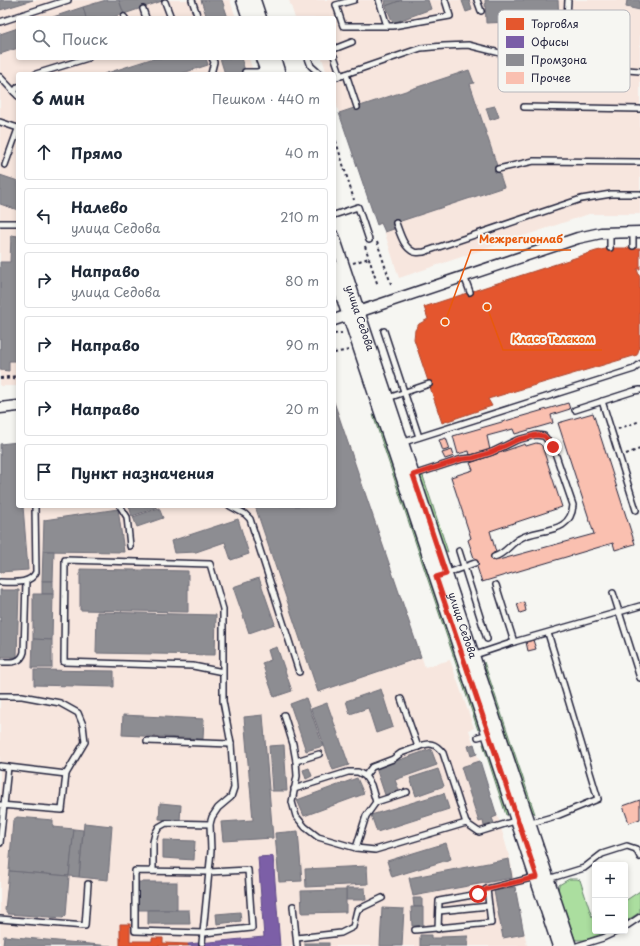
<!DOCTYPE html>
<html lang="ru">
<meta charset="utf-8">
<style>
body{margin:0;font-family:"Playpen Sans",sans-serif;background:#f6f6f7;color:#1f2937}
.controls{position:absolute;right:12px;bottom:12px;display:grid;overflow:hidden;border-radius:4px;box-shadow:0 2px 6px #0003}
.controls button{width:36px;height:36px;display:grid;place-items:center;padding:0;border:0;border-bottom:1px solid #e0e1e3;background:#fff;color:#1f2937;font:20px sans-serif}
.stop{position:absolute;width:12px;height:12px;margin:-9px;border:3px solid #d93025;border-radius:50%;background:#fff}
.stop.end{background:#d93025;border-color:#fff;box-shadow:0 1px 4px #0008}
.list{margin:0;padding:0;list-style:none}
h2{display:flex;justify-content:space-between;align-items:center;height:52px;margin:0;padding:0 16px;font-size:17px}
h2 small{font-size:13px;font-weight:400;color:#747a83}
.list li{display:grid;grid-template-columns:26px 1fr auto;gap:12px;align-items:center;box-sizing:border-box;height:56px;margin:0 8px 8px;padding:0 8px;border:1px solid #e0e1e3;border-radius:4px}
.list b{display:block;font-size:15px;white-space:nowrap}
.list p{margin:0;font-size:13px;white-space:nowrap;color:#747a83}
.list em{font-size:13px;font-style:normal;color:#747a83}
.icon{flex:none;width:22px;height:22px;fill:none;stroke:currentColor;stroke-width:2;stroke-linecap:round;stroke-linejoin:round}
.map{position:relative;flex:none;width:640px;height:946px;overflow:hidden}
.search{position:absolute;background:#fff;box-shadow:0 2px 6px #0003;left:16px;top:16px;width:320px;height:44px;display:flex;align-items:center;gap:10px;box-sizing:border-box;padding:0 14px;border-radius:4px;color:#747a83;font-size:15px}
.panel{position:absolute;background:#fff;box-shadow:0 2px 6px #0003;left:16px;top:72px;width:320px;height:436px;border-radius:4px}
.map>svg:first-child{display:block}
.built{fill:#f7e6de}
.green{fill:#abde9f;stroke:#66806d}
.shops{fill:#e4572e;stroke:#aa4732}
.offices{fill:#7b5ea7;stroke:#604c87}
.industry{fill:#8d8d92;stroke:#6d6d78}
.building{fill:#fac0b0;stroke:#22223b}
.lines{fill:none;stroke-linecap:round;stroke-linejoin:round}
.lane-casing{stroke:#22223b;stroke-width:8}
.street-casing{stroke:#22223b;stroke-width:13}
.secondary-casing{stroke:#22223b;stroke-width:17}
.path{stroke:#22223b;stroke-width:2;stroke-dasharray:3 3;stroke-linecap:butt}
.lane{stroke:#f6f6f2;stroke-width:5}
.street{stroke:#f6f6f2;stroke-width:10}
.secondary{stroke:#f6f6f2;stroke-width:14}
.route{stroke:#d93025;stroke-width:5}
.labels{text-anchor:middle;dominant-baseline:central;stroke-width:4;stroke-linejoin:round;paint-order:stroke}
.street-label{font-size:10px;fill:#22223b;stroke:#f6f6f2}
.key{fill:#f6f6f2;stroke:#b6b6bb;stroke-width:1}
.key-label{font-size:11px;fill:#22223b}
.leader{fill:none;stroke:#e8590c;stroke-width:1.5}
.callout-dot{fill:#e8590c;stroke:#f6f6f2;stroke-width:1.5}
.callout-label{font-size:11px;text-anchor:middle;font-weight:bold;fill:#e8590c;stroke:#f6f6f2;stroke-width:4;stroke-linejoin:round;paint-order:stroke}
</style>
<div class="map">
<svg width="640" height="946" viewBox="0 0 640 946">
<rect width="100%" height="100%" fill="#f6f6f2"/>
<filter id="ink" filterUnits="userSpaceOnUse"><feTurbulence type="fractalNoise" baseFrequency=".025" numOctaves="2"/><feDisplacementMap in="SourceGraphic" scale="8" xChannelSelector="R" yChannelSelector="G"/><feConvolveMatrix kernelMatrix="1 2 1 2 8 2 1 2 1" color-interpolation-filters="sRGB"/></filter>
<g filter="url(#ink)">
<!-- built -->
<g class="built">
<polygon points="0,0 230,0 236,18 18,18 18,58 249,58 254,74 18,74 18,386 0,386"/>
<polygon points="289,0 640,0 640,214 589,214 399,278 382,224 377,225 339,113 334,96 334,74 327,74 322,58 334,58 334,18 295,18"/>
<polygon points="334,400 425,667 450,660 474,728 469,730 498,817 510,859 527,946 0,946 0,444 18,442 18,506 334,506"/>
</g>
<!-- green -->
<g class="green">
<polygon points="376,414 479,725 481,729 478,730 373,415"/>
<polygon points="423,476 448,552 444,550 420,477"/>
<polygon points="484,662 535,814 531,810 483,668"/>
<polygon points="486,743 510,814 506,815 483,744"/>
<polygon points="569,879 577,879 580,880 592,917 595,916 595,931 609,931 585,940 575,940 558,890 559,885"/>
<polygon points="640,891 640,912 625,922 625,901"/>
</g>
<!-- shops -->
<g class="shops">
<polygon points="640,248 640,269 637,269 640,278 640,346 637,355 488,399 492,406 442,423 414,339 415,330 419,324 428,319 424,307 596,251 610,248"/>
<polygon points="120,924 130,924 130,941 152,941 152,938 163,938 163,943 188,944 189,946 120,946"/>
</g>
<!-- offices -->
<polygon class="offices" points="273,856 280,946 189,946 188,944 264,937 258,857"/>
<!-- industry -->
<g class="industry">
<polygon points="0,0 33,0 0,10"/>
<polygon points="106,0 119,0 124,14 110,18 86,18 83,7"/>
<polygon points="119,0 165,0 124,14"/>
<polygon points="201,0 222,0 228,18 207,18"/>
<polygon points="385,0 402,0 386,6"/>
<polygon points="402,0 428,0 431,9 393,23 386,6"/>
<polygon points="466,0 469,0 472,10 466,12 462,1"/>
<polygon points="485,0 558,0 559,20 486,23"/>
<polygon points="627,0 640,0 640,10 626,7"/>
<polygon points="83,7 86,18 50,18"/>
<polygon points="18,28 18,48 0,54 0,34"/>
<polygon points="154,58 206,58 208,65 180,74 104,74"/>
<polygon points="220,58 241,58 246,74 225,74"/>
<polygon points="469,70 474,83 470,84 504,187 392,224 394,229 385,232 381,223 377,225 339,113"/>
<polygon points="495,106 499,117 490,120 486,108"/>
<polygon points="0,175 18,181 18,210 0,204"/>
<polygon points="11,235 18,236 18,361 9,361 9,371 0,370 0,262 10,262"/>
<polygon points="334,402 421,657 318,692 255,506 334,506"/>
<polygon points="18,442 18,506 23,506 28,570 0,572 0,444"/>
<polygon points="129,506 156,506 156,508 132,516"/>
<polygon points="159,508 163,518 137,527 133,517"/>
<polygon points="118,509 124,552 43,551 44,520"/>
<polygon points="238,519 249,554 231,560 225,542 196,552 174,553 171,541"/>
<polygon points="43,551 54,551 53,581 42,581"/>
<polygon points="80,569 188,571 188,612 80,610"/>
<polygon points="259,578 275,624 249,633 233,587"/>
<rect x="42" y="581" width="11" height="13"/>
<polygon points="0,590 19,590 17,657 0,657"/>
<polygon points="33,594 53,594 52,640 33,639"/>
<polygon points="97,612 216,615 215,655 96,653"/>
<polygon points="33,639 52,640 52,668 32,668"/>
<polygon points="277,647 292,691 274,697 262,663 271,660 268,650"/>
<polygon points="34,670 114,671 114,687 34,685"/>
<polygon points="381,689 393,727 376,733 368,708 350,714 346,701"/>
<polygon points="306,698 323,746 306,751 290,704"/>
<polygon points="327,703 349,765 333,770 311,709"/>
<polygon points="123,715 204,719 203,739 122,735"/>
<polygon points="263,715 273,838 223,841 221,822 253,820 244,717"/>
<polygon points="474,744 477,754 471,756 468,746"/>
<polygon points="284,745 287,791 272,791 269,746"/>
<polygon points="431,749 437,765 395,780 399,790 385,795 376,768"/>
<polygon points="480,761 497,816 492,818 494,823 484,826 483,821 479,822 461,767"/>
<polygon points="309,768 312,776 306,779 303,770"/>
<polygon points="438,769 444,786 416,796 410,778"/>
<polygon points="357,778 364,794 304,816 297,800"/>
<polygon points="444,793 449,809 377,832 371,815"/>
<polygon points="160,803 181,805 180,821 159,819"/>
<polygon points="17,817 53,820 53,827 74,829 69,876 9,871 13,820"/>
<polygon points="84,823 112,826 108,880 79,877"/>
<polygon points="74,829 83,830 79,877 69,876"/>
<polygon points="298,831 302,881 279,882 275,833"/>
<polygon points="163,840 195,841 194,860 163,858"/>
<polygon points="446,843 451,859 392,877 387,861"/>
<polygon points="509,859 512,878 413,896 409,878"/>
<polygon points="367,866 368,884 306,887 305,869"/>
<polygon points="9,871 69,876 66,915 63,918 8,914 5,910"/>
<rect x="138" y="882" width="39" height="28"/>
<polygon points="515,887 524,934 503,938 494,891"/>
<polygon points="346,888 365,888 366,900 346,900"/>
<polygon points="346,890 346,912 302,913 301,891"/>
<polygon points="413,898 422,898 422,907 414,907"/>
<polygon points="411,907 423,907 423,925 412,926"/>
<polygon points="382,908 404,909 402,946 380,946"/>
<polygon points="148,910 189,910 190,924 148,924"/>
<polygon points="240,912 241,921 217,924 216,914"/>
<polygon points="420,935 431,935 431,938 441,938 441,937 468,936 468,946 420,946"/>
<polygon points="4,936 111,946 3,946"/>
<rect x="305" y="943" width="24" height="3"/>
</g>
<!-- building -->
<g class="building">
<polygon points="568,403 570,409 551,415 553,423 515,434 513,429 487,436 490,450 470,455 469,451 458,454 453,436"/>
<polygon points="593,413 635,544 615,550 613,543 482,582 468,540 471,538 451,477 473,470 470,463 525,444 526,446 536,443 540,444 542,446 562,507 490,531 496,552 493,553 495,561 594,534 558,423"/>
<polygon points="446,438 450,449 443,451 439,440"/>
<polygon points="452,450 454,456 445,459 442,453"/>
<polygon points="524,602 526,611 520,613 517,604"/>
<polygon points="533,640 536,649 528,651 526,642"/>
<polygon points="640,800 640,819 629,823 623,806"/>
</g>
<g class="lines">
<!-- lane casing -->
<g class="lane-casing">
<g id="lane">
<polyline points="192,0 198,18"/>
<polyline points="354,0 336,5 343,26 393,26 450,16 445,0"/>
<polyline points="379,0 387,26"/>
<polyline points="477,0 481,11"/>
<polyline points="165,2 171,18"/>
<polyline points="143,9 146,18"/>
<polyline points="124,17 125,18"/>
<polyline points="567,17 568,0"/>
<polyline points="0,22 68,0"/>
<polyline points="334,49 352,42"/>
<polyline points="334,56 341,76"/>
<polyline points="308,58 311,66 320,74"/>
<polyline points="245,72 257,72 266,69"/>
<polyline points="36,74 88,58"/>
<polyline points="211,74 214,62 212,58"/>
<polyline points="346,74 357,107"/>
<polyline points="0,77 18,96"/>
<polyline points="334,78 421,48 444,46 468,45 540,63 640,71"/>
<polyline points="14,92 18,87"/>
<polyline points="524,107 640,109"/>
<polyline points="0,122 18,128"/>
<polyline points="5,165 18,129"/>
<polyline points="498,169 534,161 640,162"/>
<polyline points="334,215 358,207 369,240"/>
<polyline points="0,223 18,223"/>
<path d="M396 223C400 233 403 247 414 252 416 253 421 252 424 252L581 199 611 194H640"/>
<polyline points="610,232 610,248"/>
<polyline points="633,232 633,246"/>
<polyline points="464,276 470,292"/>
<polyline points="384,331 419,437"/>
<polyline points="388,398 429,384"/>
<polyline points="602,401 636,510"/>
<polyline points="575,410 634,391 640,390"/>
<polyline points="401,443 634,369 640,364"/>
<path d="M413 475 462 459 473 458 492 452 517 440 536 435 544 436 553 447 573 505C571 536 538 527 519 539 510 544 505 554 494 557"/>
<polyline points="120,506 127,517 130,546"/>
<polyline points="230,506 245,514 250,519 299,672"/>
<polyline points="459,551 487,639"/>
<polyline points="445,574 475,563"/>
<path d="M0 582C12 582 30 585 36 572L35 506"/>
<polyline points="496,585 514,642"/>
<polyline points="613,593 640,678"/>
<polyline points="472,656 514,642 640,606"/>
<path d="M0 662C10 662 21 664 24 652L26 581"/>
<polyline points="0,696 22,696 60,703 78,713 83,725 85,742 66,774 62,810 0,805"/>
<path d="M401 699 418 747C430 742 435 743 443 753L466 823"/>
<polyline points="284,715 293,744 296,761 297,776 292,802 296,816 305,827 318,837 356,848 375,850 466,823 479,832 518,820"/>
<polyline points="478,737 489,734"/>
<polyline points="147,741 231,744"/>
<polyline points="296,761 319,754"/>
<polyline points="0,766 66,774"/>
<polyline points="365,776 372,767 393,759 401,753 418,747"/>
<polyline points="294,789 348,772 358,772 365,776 371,785 376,802 366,816 356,848"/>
<polyline points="376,802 407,792"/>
<polyline points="528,824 559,815 598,799 548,633"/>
<polyline points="0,843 8,767"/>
<polygon points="248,870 252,928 204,933 135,931 135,871 209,872"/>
<polyline points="153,871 153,842 155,834 159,827 166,823 210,824"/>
<polyline points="548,879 584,868 602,854 627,846 636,849 640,857"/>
<polyline points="293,906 297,946"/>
<polyline points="439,911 489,906"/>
<polyline points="0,919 85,926 88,884"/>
<polyline points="625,927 640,917"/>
<polyline points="438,929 439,901 478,894 487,889 535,877"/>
<polyline points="415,930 491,923 487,889"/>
<polyline points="297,938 341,933 353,927 357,910 382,898"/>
<polyline points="202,943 211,851 210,824 212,817 218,808 231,797 234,788 231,744 223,701 223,609 210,564 65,560 64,662 193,666 223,672"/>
<polyline points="577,946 603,938 618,931"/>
</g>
</g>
<!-- street casing -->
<g class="street-casing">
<g id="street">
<polyline points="255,0 261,18"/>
<polyline points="275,58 280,74"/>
<path id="s1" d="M334 236 571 946"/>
<polyline points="334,320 578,238 601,233 640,232"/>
<polyline points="0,408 18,406"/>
</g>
</g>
<!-- secondary casing -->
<g class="secondary-casing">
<g id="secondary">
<polyline points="244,0 250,18"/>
<polyline points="263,58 269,74"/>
<polyline points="334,268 560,946"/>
</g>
</g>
<!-- path -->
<g class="path">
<polyline points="334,135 354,200"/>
<polyline points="377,242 391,284"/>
<polyline points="365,246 378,286"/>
<polyline points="353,263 369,258"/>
<polyline points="334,334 342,333"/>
<polyline points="334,353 349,350"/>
<polyline points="0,378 18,376"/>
<polyline points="0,379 18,378"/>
<polyline points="618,429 640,421"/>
<polyline points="626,454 640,449"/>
</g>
<!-- lane -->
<use href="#lane" class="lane"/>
<!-- street -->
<use href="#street" class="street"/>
<!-- secondary -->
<use href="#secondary" class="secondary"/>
</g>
</g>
<g class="lines" filter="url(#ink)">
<!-- route -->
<polyline class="route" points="478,894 487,889 537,877 436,577 446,574 413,475 462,459 473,458 492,452 517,440 536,435 544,436 549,441 553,447"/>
</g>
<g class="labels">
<!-- street labels -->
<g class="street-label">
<text stroke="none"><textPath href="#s1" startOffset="86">улица Седова</textPath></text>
<text stroke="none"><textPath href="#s1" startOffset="410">улица Седова</textPath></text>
</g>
</g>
<!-- legend -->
<rect x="498" y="10" width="132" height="82" rx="6" class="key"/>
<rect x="506" y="18" width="18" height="12" fill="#e4572e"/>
<rect x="506" y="36" width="18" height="12" fill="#7b5ea7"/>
<rect x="506" y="54" width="18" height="12" fill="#8d8d92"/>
<rect x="506" y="72" width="18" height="12" fill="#fac0b0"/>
<g class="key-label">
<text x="531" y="28">Торговля</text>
<text x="531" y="46">Офисы</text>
<text x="531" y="64">Промзона</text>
<text x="531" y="82">Прочее</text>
</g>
<!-- callouts -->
<path class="leader" d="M445 322L471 250H571M487 307L503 350H602"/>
<g class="callout-dot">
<circle cx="445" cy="322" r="4"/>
<circle cx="487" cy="307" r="4"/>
</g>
<g class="callout-label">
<text x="521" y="243">Межрегионлаб</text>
<text x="553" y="343">Класс Телеком</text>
</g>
</svg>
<div class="controls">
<button>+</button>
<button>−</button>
</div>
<div class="stop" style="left:478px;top:894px"></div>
<div class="stop end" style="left:553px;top:447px"></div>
<div class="search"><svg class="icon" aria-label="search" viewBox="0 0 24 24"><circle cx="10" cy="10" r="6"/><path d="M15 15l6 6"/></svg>Поиск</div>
<section class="panel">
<h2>6 мин<small>Пешком · 440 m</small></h2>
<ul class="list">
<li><svg class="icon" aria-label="ahead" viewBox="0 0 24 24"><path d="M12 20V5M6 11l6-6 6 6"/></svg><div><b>Прямо</b></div><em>40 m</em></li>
<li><svg class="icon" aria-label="left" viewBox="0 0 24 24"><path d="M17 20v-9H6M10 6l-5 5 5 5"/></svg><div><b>Налево</b><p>улица Седова</p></div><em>210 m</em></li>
<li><svg class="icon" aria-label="right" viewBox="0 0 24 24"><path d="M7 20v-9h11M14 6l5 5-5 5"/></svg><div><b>Направо</b><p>улица Седова</p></div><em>80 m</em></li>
<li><svg class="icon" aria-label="right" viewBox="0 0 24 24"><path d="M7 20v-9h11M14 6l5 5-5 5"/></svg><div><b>Направо</b></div><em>90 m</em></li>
<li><svg class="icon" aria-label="right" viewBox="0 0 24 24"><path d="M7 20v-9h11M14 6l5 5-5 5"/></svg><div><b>Направо</b></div><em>20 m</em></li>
<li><svg class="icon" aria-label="arrive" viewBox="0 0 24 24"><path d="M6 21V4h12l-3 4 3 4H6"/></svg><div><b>Пункт назначения</b></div></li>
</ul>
</section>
</div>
